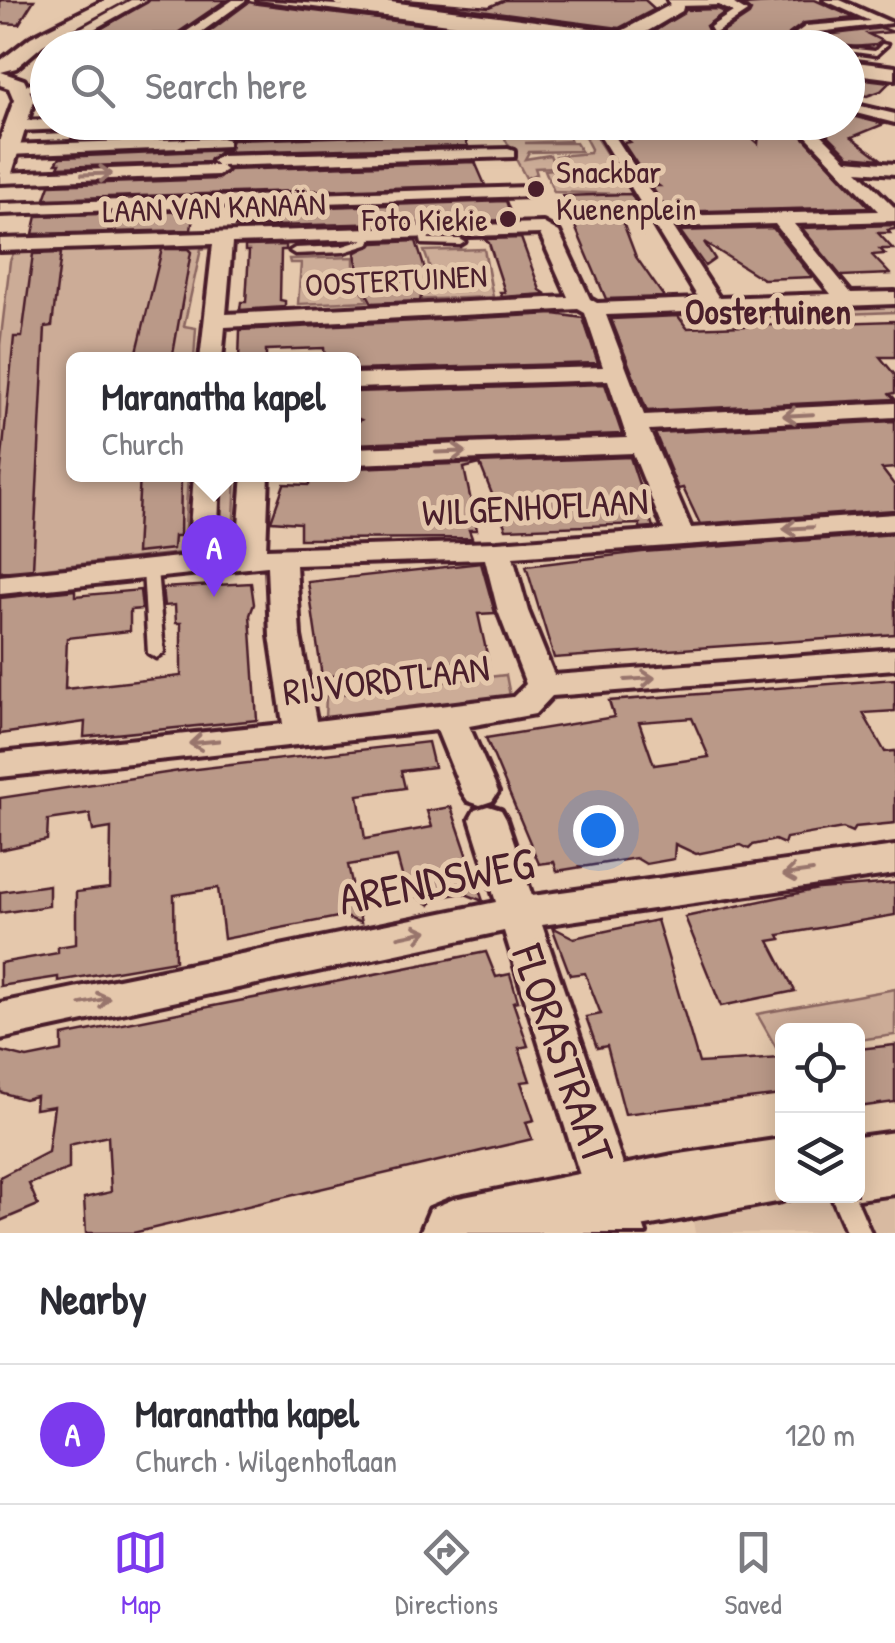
<!DOCTYPE html>
<meta charset="utf-8">
<style>
body{margin:0;font-family:"Patrick Hand",sans-serif;background:#f2f2f3;color:#2b2b33}
.controls{position:absolute;right:30px;bottom:30px;display:grid;overflow:hidden;border-radius:15px;box-shadow:0 5px 25px #0003}
.controls button{width:90px;height:90px;display:grid;place-items:center;padding:0;border:0;border-bottom:2px solid #e1e1e2;background:#fff;color:#2b2b33;font:50px sans-serif}
.you{position:absolute;left:598px;top:830px;width:35px;height:35px;margin:-25px;border:8px solid #fff;border-radius:50%;background:#1a73e8;box-shadow:0 0 0 15px #1a73e833}
.badge{display:grid;place-items:center;width:65px;height:65px;border-radius:50%;background:#7c3aed;color:#fff;font-size:32px;font-weight:700}
.pin{position:absolute;translate:-50% -82px;filter:drop-shadow(0 2px 5px #0008)}
.pin::after{content:'';position:absolute;top:52px;width:35px;height:30px;background:inherit;clip-path:polygon(0 0,100% 0,50% 100%)}
.popup{position:absolute;left:66px;top:352px;width:295px;height:130px;box-sizing:border-box;display:grid;place-content:center;border-radius:15px;background:#fff;filter:drop-shadow(0 2px 8px #0005);font-size:32px;white-space:nowrap;color:#7c7c81}
.popup b{font-size:38px;color:#2b2b33}
.popup::after{content:'';position:absolute;left:50%;top:100%;margin-left:-20px;border:20px solid transparent;border-top-color:#fff}
.list{margin:0;padding:0;list-style:none}
h2{display:flex;justify-content:space-between;align-items:center;height:130px;margin:0;padding:0 40px;font-size:42px}
h2 small{font-size:32px;font-weight:400;color:#7c7c81}
.list li{display:grid;grid-template-columns:65px 1fr auto;gap:30px;align-items:center;box-sizing:border-box;height:140px;padding:0 40px;border-top:2px solid #e1e1e2}
.list b{display:block;font-size:38px;white-space:nowrap}
.list p{margin:0;font-size:32px;white-space:nowrap;color:#7c7c81}
.list em{font-size:32px;font-style:normal;color:#7c7c81}
.icon{flex:none;width:55px;height:55px;fill:none;stroke:currentColor;stroke-width:2;stroke-linecap:round;stroke-linejoin:round}
.map{position:relative;flex:none;width:895px;height:1233px;overflow:hidden}
.search{position:absolute;background:#fff;box-shadow:0 5px 25px #0003;left:30px;right:30px;top:30px;height:110px;display:flex;align-items:center;gap:25px;box-sizing:border-box;padding:0 35px;border-radius:55px;color:#7c7c81;font-size:38px}
.sheet{height:270px;background:#fff}
nav{display:flex;justify-content:space-around;align-items:center;box-sizing:border-box;height:140px;border-top:2px solid #e1e1e2;background:#fff;font-size:28px;color:#7c7c81}
nav a{display:grid;justify-items:center;gap:5px}
nav .on{color:#7c3aed}
.map>svg:first-child{display:block}
.built{fill:#d8baa1}
.green{fill:#ccac97;stroke:#8b6661;stroke-width:2.5}
.building{fill:#ba9988;stroke:#4a1f2b;stroke-width:2.5;fill-rule:evenodd}
.lines{fill:none;stroke-linecap:round;stroke-linejoin:round}
.lane-casing{stroke:#4a1f2b;stroke-width:7}
.street-casing{stroke:#4a1f2b;stroke-width:8}
.secondary-casing{stroke:#4a1f2b;stroke-width:8}
.lane{fill:#e5c8ac;fill-rule:evenodd}
.street{fill:#e5c8ac;fill-rule:evenodd}
.secondary{fill:#e5c8ac;fill-rule:evenodd}
.oneway{stroke:#98746c}
.poi-dot{fill:#4a1f2b;stroke:#e5c8ac;stroke-width:4}
.labels{text-anchor:middle;dominant-baseline:central;stroke-width:10;stroke-linejoin:round;paint-order:stroke}
.far-poi-label{font-size:32px;fill:#4a1f2b;stroke:#e5c8ac;text-anchor:start}
.far-street-label{font-size:32px;fill:#4a1f2b;stroke:#e5c8ac}
.far-quarter-label{font-size:35px;font-weight:bold;fill:#4a1f2b;stroke:#e5c8ac}
.street-label{font-size:38px;fill:#4a1f2b;stroke:#e5c8ac}
.near-street-label{font-size:45px;fill:#4a1f2b;stroke:#e5c8ac}
</style>
<div class="map">
<svg width="895" height="1233" viewBox="0 0 895 1233">
<rect width="100%" height="100%" fill="#e5c8ac"/>
<filter id="ink" filterUnits="userSpaceOnUse"><feTurbulence type="fractalNoise" baseFrequency=".01" numOctaves="2"/><feDisplacementMap in="SourceGraphic" scale="20" xChannelSelector="R" yChannelSelector="G"/><feConvolveMatrix kernelMatrix="1 2 1 2 8 2 1 2 1" color-interpolation-filters="sRGB"/></filter>
<g filter="url(#ink)">
<!-- built -->
<polygon class="built" points="895,1163 895,1233 695,1233 687,1185 779,1170 782,1170 782,1196 858,1196 858,1168"/>
<!-- green -->
<g class="green">
<polygon points="588,125 608,156 621,166 640,206 632,207 623,194 554,192 545,170 561,168 556,156 590,153 591,149 581,130 526,126"/>
<polygon points="513,127 523,134 567,133 571,141 525,143 576,143 581,151 529,152 525,159 550,155 555,167 535,168 537,174 526,178 502,133 501,128"/>
<polygon points="199,242 209,248 201,249 184,326 196,328 194,359 74,360 74,474 188,475 184,542 180,553 0,573 0,345 10,261 15,249 156,249"/>
<path d="M484 249 493 297 405 300 406 292 427 294C435 279 430 266 424 251Z"/>
<polygon points="354,257 354,276 368,301 298,304 301,263 290,263 289,259"/>
<polygon points="895,302 895,312 604,323 602,315"/>
<polygon points="218,475 236,475 233,540 230,546 219,543"/>
<polygon points="506,675 510,696 325,718 326,696"/>
<polygon points="895,989 895,1035 858,1040 858,1030 782,1030 782,1050 778,1051 757,1014"/>
</g>
<!-- building -->
<g class="building">
<polygon points="0,0 34,0 19,24 0,23"/>
<polygon points="150,0 226,0 176,34 92,34"/>
<polygon points="404,0 489,7 505,0 645,0 655,9 619,28"/>
<polygon points="803,0 815,0 855,18 804,23 789,34 787,43 804,48 712,48 700,39 652,33 686,10 718,9 725,12 706,26 711,36 716,37 749,15 751,11 744,5"/>
<polygon points="249,2 258,4 451,28 433,36 190,46"/>
<polygon points="882,28 893,32 868,34 882,41 876,45 841,48 811,37"/>
<polygon points="480,32 567,45 575,41 623,48 492,48 486,40 463,40"/>
<polygon points="857,78 890,82 881,91 867,96 848,92 848,86"/>
<polygon points="848,115 884,124 852,137 881,159 849,156 815,122 848,122"/>
<polygon points="764,122 789,122 869,207 668,212 651,186 659,186 644,175 623,143 630,142 617,131 649,127 731,131 738,126 758,144 760,125"/>
<polygon points="211,131 214,135 71,139 73,135"/>
<polygon points="462,133 468,146 220,152 209,162 58,167 60,163 56,163 60,157 228,150 232,140"/>
<polygon points="475,162 485,185 45,199 50,185 218,179 229,170"/>
<polygon points="631,194 642,213 619,212 636,257 664,297 606,299 562,196"/>
<polygon points="506,201 513,220 235,227 237,210"/>
<polygon points="194,211 191,230 33,234 37,216"/>
<polygon points="895,225 895,229 888,230 890,233 878,233 893,249 880,249 885,254 872,255 890,274 841,276 802,228"/>
<polygon points="773,228 812,277 763,279 704,242 715,259 705,266 680,231"/>
<polygon points="521,238 540,290 546,294 502,297 500,292 505,292 489,243 484,239"/>
<polygon points="416,241 426,273 420,301 372,303 360,281 355,253 374,243"/>
<polygon points="286,245 286,250 281,250 280,300 285,301 285,307 240,310 241,302 246,302 249,251 245,251 245,246"/>
<polygon points="188,249 191,252 172,360 135,360 162,249"/>
<polygon points="61,253 52,326 45,327 33,569 0,572 0,478 14,337 22,337 33,254"/>
<polygon points="554,314 583,318 598,363 354,370 354,360 325,360 324,348 266,350 266,360 239,360 240,330"/>
<polygon points="678,316 687,328 895,321 895,357 880,357 895,375 895,393 890,394 895,399 647,411 611,319"/>
<polygon points="605,384 622,434 354,444 354,424 361,420 354,417 354,392"/>
<polygon points="895,421 895,468 882,469 895,486 895,510 700,524 683,488 678,489 655,433"/>
<polygon points="630,457 653,527 640,528 640,524 506,529 480,464 464,468 477,530 469,530 472,538 300,539 300,523 271,521 284,484 309,485 310,474 354,474 354,468"/>
<polygon points="140,474 181,474 180,536 174,536 173,549 136,553"/>
<polygon points="895,534 895,634 554,658 526,566 642,552"/>
<polygon points="481,563 495,613 478,614 488,659 322,677 308,582"/>
<polygon points="251,583 254,604 250,615 257,720 84,737 85,722 0,734 0,598 75,590 75,596 140,590 142,609 130,610 130,631 67,638 65,689 181,676 181,623 176,623 175,605 164,606 162,588"/>
<path d="M895 679V711L863 713 885 752 895 751V823L855 827 852 832 843 828 786 838 784 844 775 840 753 845 749 849 741 845 696 854 675 844 674 859 646 864 636 858 557 871 554 862 539 864 486 738 614 717 609 701ZM692 718 709 757 654 765 639 722Z"/>
<polygon points="428,742 434,767 401,771 405,788 358,795 365,839 432,827 427,811 451,807 483,901 463,893 434,898 430,905 415,895 408,897 397,857 348,865 361,923 343,916 224,939 218,888 174,895 175,961 58,981 58,977 0,986 0,963 58,953 58,947 76,944 76,892 110,888 111,828 93,831 90,814 48,820 47,840 0,850 0,798 179,771"/>
<polygon points="895,883 895,915 779,935 781,939 769,941 795,991 721,1006 685,917 818,889"/>
<polygon points="49,885 49,906 0,913 0,892"/>
<polygon points="657,920 699,1063 782,1058 782,1095 625,1114 607,1046 597,1048 586,1017 601,1014 585,973 570,975 552,927 574,938"/>
<polygon points="486,952 496,977 510,974 518,1001 513,1002 528,1046 519,1048 530,1081 521,1082 534,1120 526,1122 532,1139 133,1233 86,1233 84,1198 111,1192 108,1136 69,1145 69,1169 29,1184 38,1205 0,1221 0,1177 48,1152 54,1106 35,1109 36,1096 24,1099 0,1092 0,1051 27,1058 62,1051 62,1036"/>
<polygon points="895,1045 895,1102 858,1107 858,1049"/>
</g>
<g class="lines">
<!-- lane casing -->
<g class="lane-casing">
<g id="lane">
<polygon points="795,38 834,46 837,48 822,48 793,41"/>
<polygon points="434,43 486,44 489,46 436,46"/>
<polygon points="882,44 887,45 876,55 848,51 846,48 875,51"/>
<polygon points="418,228 424,228 429,239 460,239 465,242 460,245 422,244"/>
<polygon points="365,230 373,232 370,244 344,252 295,254 290,251 295,248 343,246 363,240"/>
<polygon points="150,565 157,569 164,653 156,658 148,653 143,569"/>
<polygon points="831,1196 855,1196 871,1233 847,1233"/>
</g>
</g>
<!-- street casing -->
<g class="street-casing">
<g id="street">
<polygon points="131,0 146,0 78,38 177,38 233,0 246,0 186,43 186,48 62,46 56,42"/>
<polygon points="258,0 398,9 574,37 568,41 479,28 437,48 265,48 271,44 434,40 464,26"/>
<polygon points="677,0 750,0 734,4 747,12 714,34 710,27 733,12 719,5 679,6 673,3"/>
<polygon points="824,0 840,0 892,23 810,33 799,43 791,43 791,37 806,26 870,21"/>
<polygon points="48,80 48,88 19,92 12,88"/>
<polygon points="848,103 895,114 895,123 848,111"/>
<polygon points="48,120 48,122 126,122 119,127 17,131 9,126 17,121"/>
<polygon points="367,122 558,122 551,127 223,136 215,131 223,126"/>
<path d="M587 122H650L643 127H609L666 216 878 211 793 122H809L847 160 895 164V174L858 171 895 208V221L794 224 851 293 895 292V304L606 315 644 415 895 403V417L649 430 691 528 895 514V530L513 557 528 611 554 675 895 649V669L552 696 535 714 469 726 498 792 492 801 480 805 468 801 462 792 437 730 0 777V753L283 724 270 636 267 566 0 594V576L188 556 194 474H220L217 553 237 551 243 474H269L266 549 497 542 664 530 633 453 354 464V448L627 438 608 380 354 388V374L603 367 585 313 578 309 225 327 222 360H200L213 244 0 251V239L543 223 559 232 590 299 597 303 699 299 594 126ZM775 224 831 294 719 298 673 227ZM540 234 568 297 226 314 232 243ZM485 559 498 611 526 684 513 697 316 721 300 636 296 565Z"/>
<polygon points="222,138 228,140 228,146 7,155 0,151 7,145"/>
<polygon points="508,149 514,151 514,157 221,166 226,170 218,175 0,183 0,173 217,165 212,161 220,156"/>
<polygon points="526,187 535,192 532,196 0,214 0,204"/>
<polygon points="488,806 501,810 506,819 532,896 895,846 895,874 542,925 646,1233 598,1233 504,931 0,1039 0,1003 496,902 470,819 475,810"/>
</g>
</g>
<!-- secondary casing -->
<g class="secondary-casing">
<g id="secondary">
<polygon points="105,0 126,0 43,45 16,68 1,72 24,80 34,100 12,173 0,180 0,139 14,100 9,88 0,85 0,61 31,37"/>
<polygon points="330,0 375,0 620,32 670,5 668,0 685,0 682,11 641,35 699,43 708,48 655,48 338,5"/>
<polygon points="848,61 895,67 895,79 848,73"/>
<polygon points="895,1132 895,1194 858,1199 849,1196 858,1196 858,1137"/>
<polygon points="782,1139 782,1196 796,1196 782,1201 608,1233 420,1233 430,1209 454,1199 673,1155"/>
</g>
</g>
<!-- lane -->
<use href="#lane" class="lane"/>
<!-- street -->
<use href="#street" class="street"/>
<!-- secondary -->
<use href="#secondary" class="secondary"/>
</g>
<!-- one-way arrows -->
<defs><path id="oneway-shaft" d="M-6 0H5M1.5-3L5.5 0L1.5 3" fill="none" stroke-width="1.6" stroke-linecap="round" stroke-linejoin="round" transform="scale(2.5)"/></defs>
<g class="oneway">
<use href="#oneway-shaft" transform="translate(97 174) rotate(-2)"/>
<use href="#oneway-shaft" transform="translate(798 415) rotate(177)"/>
<use href="#oneway-shaft" transform="translate(451 452) rotate(-2)"/>
<use href="#oneway-shaft" transform="translate(798 528) rotate(177)"/>
<use href="#oneway-shaft" transform="translate(640 679) rotate(-4)"/>
<use href="#oneway-shaft" transform="translate(204 742) rotate(174)"/>
<use href="#oneway-shaft" transform="translate(798 873) rotate(172)"/>
<use href="#oneway-shaft" transform="translate(413 934) rotate(-12)"/>
<use href="#oneway-shaft" transform="translate(95 1001) rotate(-12)"/>
</g>
</g>
<!-- markers -->
<g class="poi-dot">
<circle cx="536" cy="189" r="10"/>
<circle cx="508" cy="219" r="10"/>
</g>
<g class="labels">
<!-- far-poi labels -->
<g class="far-poi-label">
<text x="556" y="171">Snackbar<tspan x="556" dy="37">Kuenenplein</tspan></text>
<text x="488" y="219" text-anchor="end">Foto Kiekie</text>
</g>
<!-- far-street labels -->
<g class="far-street-label">
<text transform="translate(214 207) rotate(-2)">LAAN VAN KANAÄN</text>
<text transform="translate(396 280) rotate(-3)">OOSTERTUINEN</text>
</g>
<!-- far-quarter labels -->
<g class="far-quarter-label">
<text x="768" y="311">Oostertuinen</text>
</g>
<!-- street labels -->
<g class="street-label">
<text transform="translate(535 506) rotate(-3)">WILGENHOFLAAN</text>
<text transform="translate(386 679) rotate(-7)">RIJVORDTLAAN</text>
</g>
<!-- near-street labels -->
<g class="near-street-label">
<text transform="translate(436 880) rotate(-11)">ARENDSWEG</text>
<text transform="translate(564 1054) rotate(71)">FLORASTRAAT</text>
</g>
</g>
</svg>
<div class="controls">
<button><svg class="icon" aria-label="locate" viewBox="0 0 24 24"><circle cx="12" cy="12" r="6"/><path d="M12 2v4M12 18v4M2 12h4M18 12h4"/></svg></button>
<button><svg class="icon" aria-label="layers" viewBox="0 0 24 24"><path d="M12 4l9 5-9 5-9-5zM3 14l9 5 9-5"/></svg></button>
</div>
<div class="you"></div>
<div class="pin badge" style="left:214px;top:597px">A</div>
<div class="popup"><b>Maranatha kapel</b>Church</div>
<div class="search"><svg class="icon" aria-label="search" viewBox="0 0 24 24"><circle cx="10" cy="10" r="6"/><path d="M15 15l6 6"/></svg>Search here</div>
</div>
<section class="sheet">
<h2>Nearby<small></small></h2>
<ul class="list">
<li><span class="badge">A</span><div><b>Maranatha kapel</b><p>Church · Wilgenhoflaan</p></div><em>120 m</em></li>
</ul>
</section>
<nav>
<a class="on"><svg class="icon" aria-label="map" viewBox="0 0 24 24"><path d="M3 6l6-2 6 2 6-2v14l-6 2-6-2-6 2zM9 4v14M15 6v14"/></svg>Map</a>
<a><svg class="icon" aria-label="directions" viewBox="0 0 24 24"><path d="M12 3l9 9-9 9-9-9zM9 14v-3h6M13 9l2 2-2 2"/></svg>Directions</a>
<a><svg class="icon" aria-label="saved" viewBox="0 0 24 24"><path d="M7 4h10v16l-5-4-5 4z"/></svg>Saved</a>
</nav>
